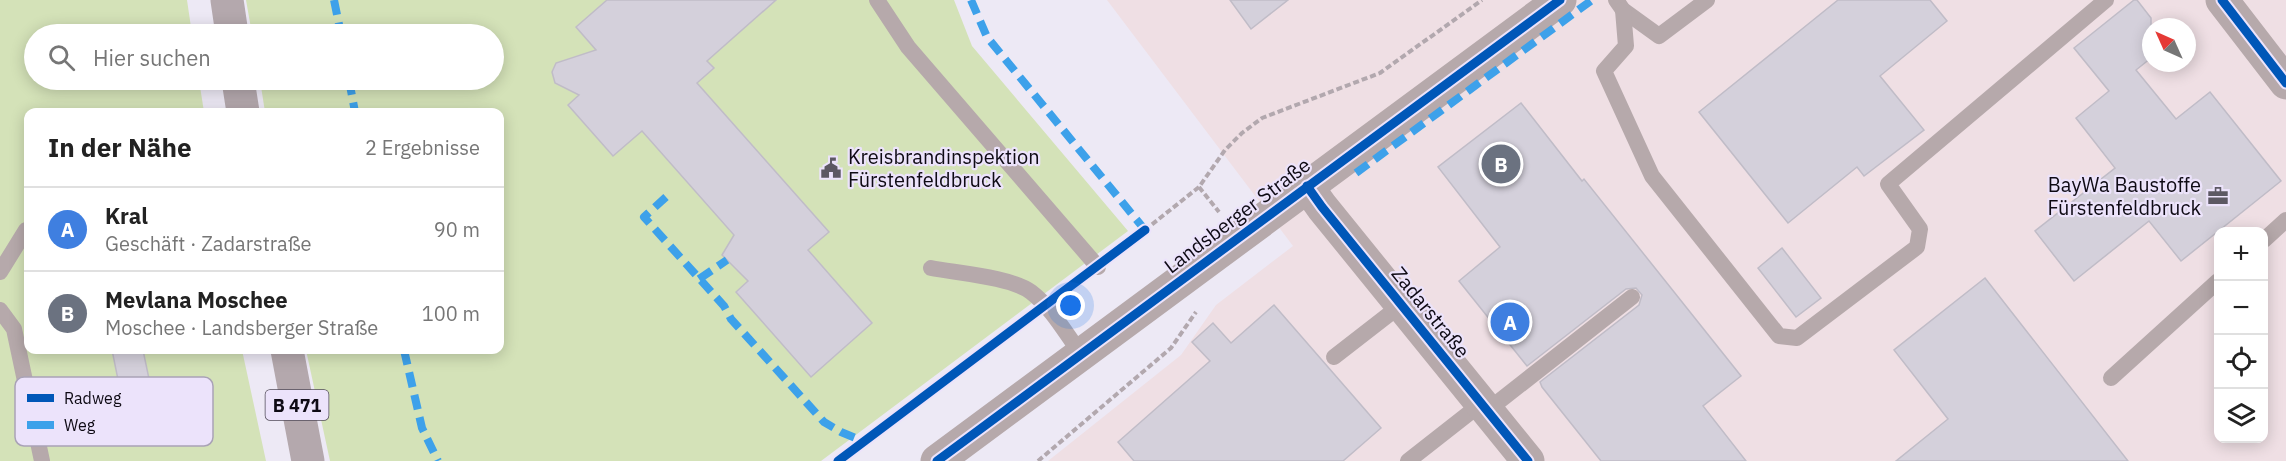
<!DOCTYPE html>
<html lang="de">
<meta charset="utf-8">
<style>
body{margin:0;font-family:"IBM Plex Sans",sans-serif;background:#f2f2f2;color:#222}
.controls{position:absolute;right:18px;bottom:18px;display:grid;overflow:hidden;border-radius:12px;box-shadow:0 3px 15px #0003}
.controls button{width:54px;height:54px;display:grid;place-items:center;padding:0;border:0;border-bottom:2px solid #e0e0e0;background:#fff;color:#222;font:30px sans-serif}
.compass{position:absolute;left:2142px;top:18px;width:54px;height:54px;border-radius:50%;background:#fff;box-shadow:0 3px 15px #0003;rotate:315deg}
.you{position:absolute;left:1071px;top:306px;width:21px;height:21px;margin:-15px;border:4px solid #fff;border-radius:50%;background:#1a73e8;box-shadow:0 0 0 9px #1a73e833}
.badge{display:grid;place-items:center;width:39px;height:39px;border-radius:50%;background:#2563eb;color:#fff;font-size:20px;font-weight:700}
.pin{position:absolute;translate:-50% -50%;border:3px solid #fff;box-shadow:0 2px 6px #0006}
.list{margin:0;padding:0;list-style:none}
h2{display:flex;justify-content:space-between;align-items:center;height:78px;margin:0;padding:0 24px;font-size:26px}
h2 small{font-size:20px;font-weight:400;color:#767676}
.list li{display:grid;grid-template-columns:39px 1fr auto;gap:18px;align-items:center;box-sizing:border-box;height:84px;padding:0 24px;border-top:2px solid #e0e0e0}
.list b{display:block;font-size:22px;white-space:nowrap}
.list p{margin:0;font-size:20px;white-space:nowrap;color:#767676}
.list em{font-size:20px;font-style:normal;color:#767676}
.icon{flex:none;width:33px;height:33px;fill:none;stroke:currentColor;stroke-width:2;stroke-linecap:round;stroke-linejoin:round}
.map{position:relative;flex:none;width:2286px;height:461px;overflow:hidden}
.search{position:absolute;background:#fff;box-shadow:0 3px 15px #0003;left:24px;top:24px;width:480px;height:66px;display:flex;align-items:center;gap:15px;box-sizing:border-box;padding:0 21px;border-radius:33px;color:#767676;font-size:22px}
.panel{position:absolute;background:#fff;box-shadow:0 3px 15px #0003;left:24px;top:108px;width:480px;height:246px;border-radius:12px}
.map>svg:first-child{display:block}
.commercial{fill:#efdfe4;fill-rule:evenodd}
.green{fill:#d4e2b8}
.building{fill:#d4d0db;stroke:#c0bcc7;stroke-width:1.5}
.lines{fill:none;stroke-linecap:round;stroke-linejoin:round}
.path{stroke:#b2a8ae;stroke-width:4;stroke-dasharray:6 3;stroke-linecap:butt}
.service{stroke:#b6a9ab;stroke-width:16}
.minor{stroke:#b6a9ab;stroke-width:33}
.tertiary{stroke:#b6a9ab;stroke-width:33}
.trunk{stroke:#b4a8ad;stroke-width:33}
.quiet{stroke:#3da1ea;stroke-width:8;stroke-dasharray:15 8;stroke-linecap:butt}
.cycleway-casing{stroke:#ece3fb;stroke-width:13}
.cycleway{stroke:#0057b8;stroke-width:9}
.labels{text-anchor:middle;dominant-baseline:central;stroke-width:4.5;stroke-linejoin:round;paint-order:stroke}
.shield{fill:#ece3fb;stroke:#514b59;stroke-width:1.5}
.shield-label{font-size:18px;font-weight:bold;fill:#0e0a14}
.poi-label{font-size:20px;fill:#0e0a14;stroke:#ece3fb;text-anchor:start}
.street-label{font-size:20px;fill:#0e0a14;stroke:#ece3fb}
.key{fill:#ece3fb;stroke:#a9a2b6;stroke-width:1.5}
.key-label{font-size:16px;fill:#0e0a14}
</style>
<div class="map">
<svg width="2286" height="461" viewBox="0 0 2286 461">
<rect width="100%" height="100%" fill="#ede9f5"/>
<!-- commercial -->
<path class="commercial" d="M1107 0H2286V461H1048L1181 355 1216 305 1293 246ZM2151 27H2187V63H2151ZM2218 231H2264V438H2218Z"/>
<!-- green -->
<g class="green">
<polygon points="0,0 187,0 192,34 34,34 34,80 199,80 204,112 28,112 28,350 242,350 266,461 0,461"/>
<polygon points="246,0 954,0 972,46 1128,231 821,461 330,461 306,350 500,350 500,112 265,112 260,80 494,80 494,34 252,34"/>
</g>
<!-- building -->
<g class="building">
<polygon points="607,0 776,0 707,61 714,68 697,83 829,232 808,250 872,323 811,377 736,292 748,281 722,255 734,235 642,131 613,156 568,105 579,95 555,83 552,72 556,63 596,50 576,27"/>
<polygon points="1230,0 1288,0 1251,29"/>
<polygon points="1838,0 1930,0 1947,21 1880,76 1924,130 1864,176 1857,167 1788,223 1699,112"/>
<polygon points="2134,0 2137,0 2151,18 2151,58 2136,70 2176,119 2210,92 2281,181 2181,261 2149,221 2074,281 2035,231 2115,168 2076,118 2109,91 2074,48"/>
<polygon points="1521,103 1582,181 1584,179 1741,376 1703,406 1746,461 1601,461 1542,387 1540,382 1639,305 1642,295 1636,288 1626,289 1527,366 1459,281 1500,247 1438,167"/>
<polygon points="1782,248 1821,298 1796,317 1758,268"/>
<polygon points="1985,278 2128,461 1896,461 1948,419 1894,350"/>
<polygon points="1274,305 1381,428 1343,461 1134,461 1118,442 1210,361 1192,342 1213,323 1231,343"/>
<polygon points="112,350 143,350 158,422 128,429"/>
</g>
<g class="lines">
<!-- path -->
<g class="path">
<polyline points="1199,187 1219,212"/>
<polyline points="1145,230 1199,187 1225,150 1242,133 1262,118 1380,73 1482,0"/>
<polyline points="1038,461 1171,348 1196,312"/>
</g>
<!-- service -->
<g class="service">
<polyline points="877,0 908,47 1098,267"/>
<polyline points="1616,0 1623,10 1659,36 1707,0"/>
<polyline points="1623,10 1626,46 1604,71 1652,176 1779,336 1797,338 1917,247 1920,229 1888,184 2106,0"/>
<polyline points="2264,240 2286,220"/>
<path d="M931 268C957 273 1011 277 1031 292 1052 308 1066 334 1081 354"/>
<polyline points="0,272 26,230"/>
<polyline points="0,310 14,329 42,461"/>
<polyline points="1334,357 1401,305"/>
<polyline points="2111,378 2218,281"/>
<polyline points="1488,410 1632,297"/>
<polyline points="1408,461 1482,403"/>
</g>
<!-- minor -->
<g class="minor">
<polyline points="2222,0 2286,83"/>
<polyline points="1307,186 1322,207 1528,461"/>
</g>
<!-- tertiary -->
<polyline class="tertiary" points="937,461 1560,0"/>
<!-- trunk -->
<g class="trunk">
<polyline points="227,0 232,34"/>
<polyline points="238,80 243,112"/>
<polyline points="287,350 308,461"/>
</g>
<!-- quiet -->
<g class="quiet">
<polyline points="334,0 341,34"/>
<polyline points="971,0 987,37 1145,230 1142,232"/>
<polyline points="349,80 355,112"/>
<polyline points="1356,173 1592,0"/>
<polyline points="666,197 644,217 724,306 731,319 824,422 841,432 863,441"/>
<polyline points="699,279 727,260"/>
<polyline points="404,350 422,428 438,461"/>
</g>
<!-- cycleway casing -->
<g class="cycleway-casing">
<g id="cycleway">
<polyline points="2222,0 2286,83"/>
<polyline points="1307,186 1322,207 1528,461"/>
<polyline points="838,461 1145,230"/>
<polyline points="937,461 1560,0"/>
</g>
</g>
<!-- cycleway -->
<use href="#cycleway" class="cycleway"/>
</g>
<!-- icons -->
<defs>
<g id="civic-bare" transform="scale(1.62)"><path d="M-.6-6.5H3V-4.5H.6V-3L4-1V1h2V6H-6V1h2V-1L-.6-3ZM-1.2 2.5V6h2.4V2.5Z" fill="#5c5863" stroke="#ece3fb" stroke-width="2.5" paint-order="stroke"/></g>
<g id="office-bare" transform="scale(1.62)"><path d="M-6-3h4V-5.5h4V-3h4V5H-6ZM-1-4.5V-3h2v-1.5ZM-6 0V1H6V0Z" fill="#5c5863" stroke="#ece3fb" stroke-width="2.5" paint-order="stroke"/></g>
</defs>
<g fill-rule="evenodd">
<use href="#civic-bare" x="831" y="168"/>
<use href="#office-bare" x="2218" y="196"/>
</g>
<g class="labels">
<!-- shield labels -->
<rect class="shield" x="265.5" y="390" width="63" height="30" rx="4.5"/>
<g class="shield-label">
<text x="297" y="405">B 471</text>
</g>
<!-- poi labels -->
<g class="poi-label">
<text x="848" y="156">Kreisbrandinspektion<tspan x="848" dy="23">Fürstenfeldbruck</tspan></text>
<text x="2201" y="184" text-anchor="end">BayWa Baustoffe<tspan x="2201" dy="23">Fürstenfeldbruck</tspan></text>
</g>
<!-- street labels -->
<g class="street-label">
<text transform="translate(1237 215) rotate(-37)">Landsberger Straße</text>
<text transform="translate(1431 312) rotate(51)">Zadarstraße</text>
</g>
</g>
<!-- legend -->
<rect x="15" y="377" width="198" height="69" rx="9" class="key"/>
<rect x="27" y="394" width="27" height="8" fill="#0057b8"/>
<rect x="27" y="421" width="27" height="8" fill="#3da1ea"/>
<g class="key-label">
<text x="64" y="404">Radweg</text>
<text x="64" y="431">Weg</text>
</g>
</svg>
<div class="controls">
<button>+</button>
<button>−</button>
<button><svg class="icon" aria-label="locate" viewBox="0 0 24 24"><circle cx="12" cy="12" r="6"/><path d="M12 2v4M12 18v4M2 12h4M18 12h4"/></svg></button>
<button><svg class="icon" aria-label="layers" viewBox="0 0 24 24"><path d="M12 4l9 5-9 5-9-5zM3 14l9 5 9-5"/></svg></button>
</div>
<svg class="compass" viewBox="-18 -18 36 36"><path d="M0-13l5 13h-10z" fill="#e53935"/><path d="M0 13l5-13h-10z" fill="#767676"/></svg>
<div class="you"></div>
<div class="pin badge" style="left:1510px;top:322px;background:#3f7fe0">A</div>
<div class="pin badge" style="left:1501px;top:164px;background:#6b7280">B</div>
<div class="search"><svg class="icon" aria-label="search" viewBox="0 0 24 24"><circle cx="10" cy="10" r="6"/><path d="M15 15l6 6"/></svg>Hier suchen</div>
<section class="panel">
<h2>In der Nähe<small>2 Ergebnisse</small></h2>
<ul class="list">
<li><span class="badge" style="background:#3f7fe0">A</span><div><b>Kral</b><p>Geschäft · Zadarstraße</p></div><em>90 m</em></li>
<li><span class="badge" style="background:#6b7280">B</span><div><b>Mevlana Moschee</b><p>Moschee · Landsberger Straße</p></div><em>100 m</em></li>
</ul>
</section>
</div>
